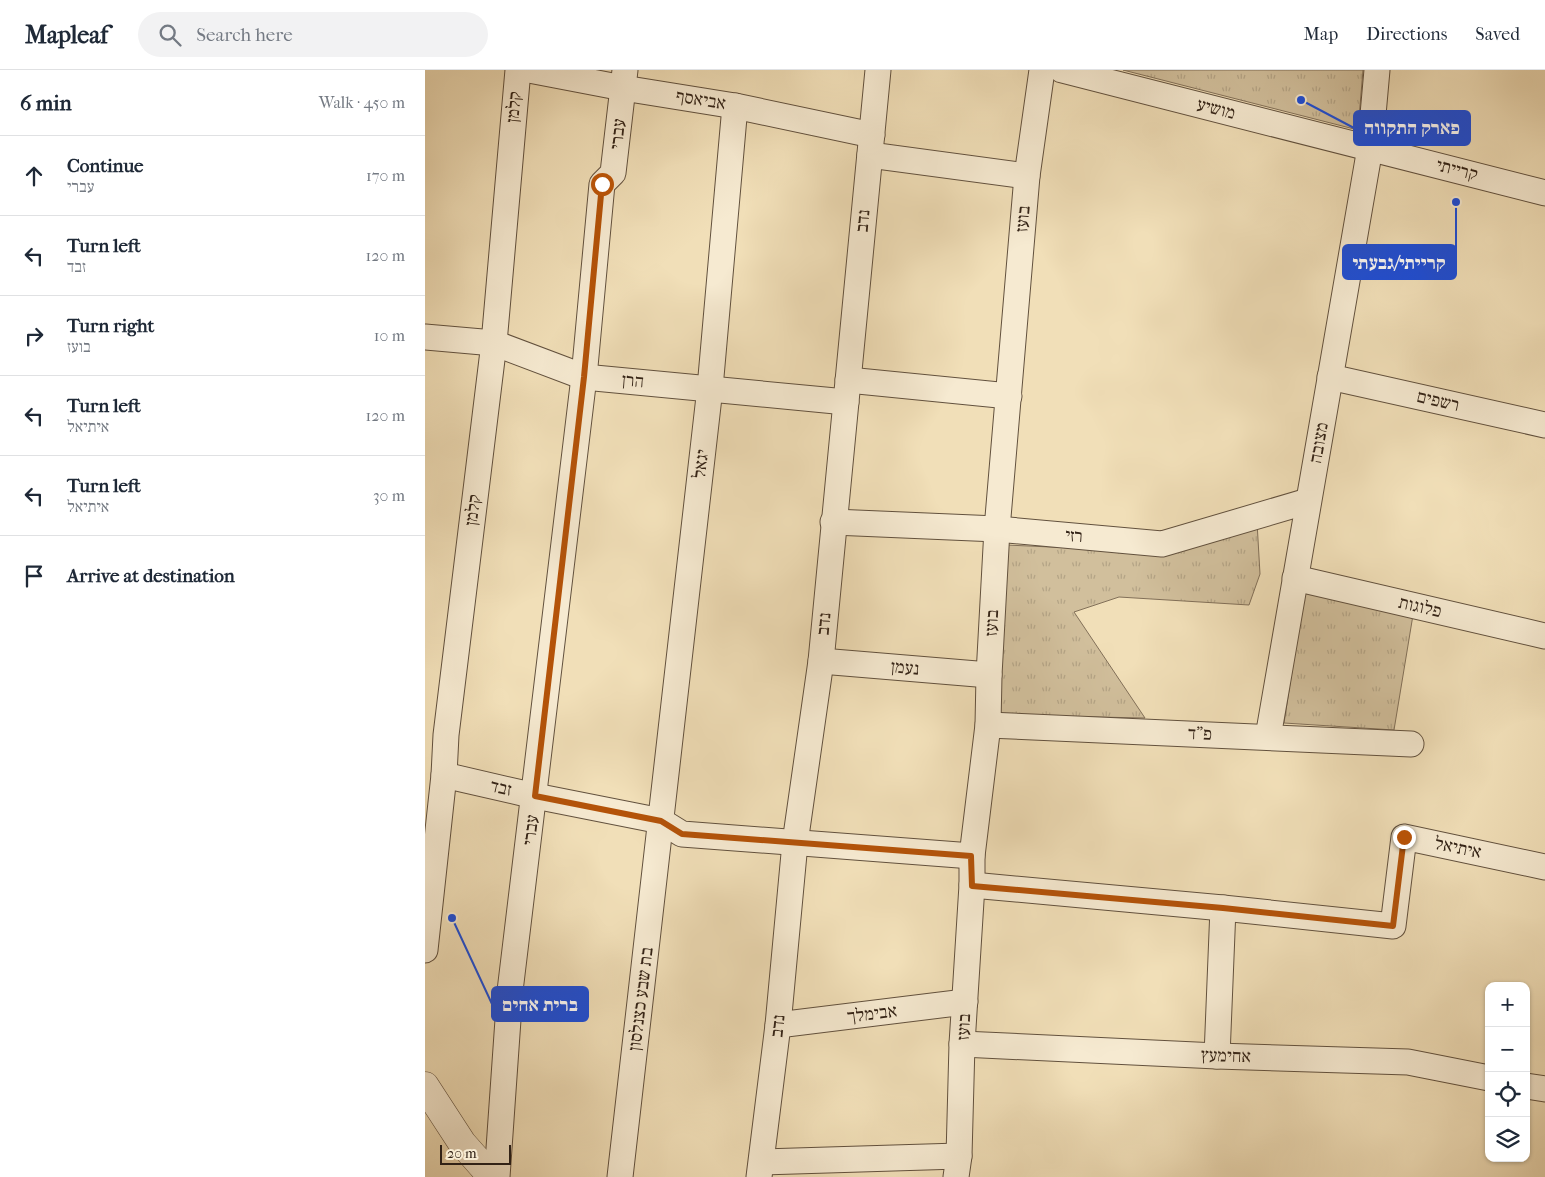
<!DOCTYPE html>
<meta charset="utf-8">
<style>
body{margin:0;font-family:"IM FELL French Canon","Frank Ruhl Libre",serif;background:#f2f2f3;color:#1f2937}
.controls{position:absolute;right:15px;bottom:15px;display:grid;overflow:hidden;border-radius:10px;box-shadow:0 1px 4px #0004}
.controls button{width:45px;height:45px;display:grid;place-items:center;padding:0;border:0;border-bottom:1px solid #e0e1e3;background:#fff;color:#1f2937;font:25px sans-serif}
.scale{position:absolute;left:15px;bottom:12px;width:71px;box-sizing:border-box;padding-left:5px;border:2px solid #322216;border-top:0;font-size:14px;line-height:18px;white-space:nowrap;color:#322216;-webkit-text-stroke:4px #f6ead1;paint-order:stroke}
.stop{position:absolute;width:15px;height:15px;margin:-11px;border:4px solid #b45309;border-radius:50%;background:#fff}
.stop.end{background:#b45309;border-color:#fff;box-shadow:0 1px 5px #0008}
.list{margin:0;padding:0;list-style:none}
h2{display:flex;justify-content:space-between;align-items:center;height:65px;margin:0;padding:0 20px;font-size:21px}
h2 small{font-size:16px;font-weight:400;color:#747a83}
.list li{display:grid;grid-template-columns:32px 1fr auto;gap:15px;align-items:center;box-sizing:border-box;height:80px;padding:0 20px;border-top:1px solid #e0e1e3}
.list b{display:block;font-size:19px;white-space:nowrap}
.list p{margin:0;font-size:16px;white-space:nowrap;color:#747a83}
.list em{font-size:16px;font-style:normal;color:#747a83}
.icon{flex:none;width:28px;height:28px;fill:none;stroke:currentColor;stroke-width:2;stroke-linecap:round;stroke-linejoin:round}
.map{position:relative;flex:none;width:1120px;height:1107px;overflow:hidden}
header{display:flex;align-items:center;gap:30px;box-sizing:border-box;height:70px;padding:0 25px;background:#fff;border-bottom:1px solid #e0e1e3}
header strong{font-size:24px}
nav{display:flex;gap:28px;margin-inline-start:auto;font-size:18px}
.search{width:350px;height:45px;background:#f2f2f3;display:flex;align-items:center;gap:12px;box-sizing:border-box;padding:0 18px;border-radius:28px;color:#747a83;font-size:19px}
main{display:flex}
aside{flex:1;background:#fff}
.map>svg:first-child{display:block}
.park{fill:url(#park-tufts);stroke:#827059}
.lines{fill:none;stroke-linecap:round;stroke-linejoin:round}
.minor-casing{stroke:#62513e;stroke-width:27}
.tertiary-casing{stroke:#62513e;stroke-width:29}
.minor{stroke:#f6ead1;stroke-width:25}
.tertiary{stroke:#f6ead1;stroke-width:28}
.route{stroke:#b45309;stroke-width:6}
.labels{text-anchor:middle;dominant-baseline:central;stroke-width:4.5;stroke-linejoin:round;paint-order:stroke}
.street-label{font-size:18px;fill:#322216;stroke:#f6ead1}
.leader{fill:none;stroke:#1d4ed8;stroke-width:2}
.callout-dot{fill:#1d4ed8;stroke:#f6ead1;stroke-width:2}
.callout{fill:#1d4ed8;stroke:#1d4ed8;stroke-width:2}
.callout-label{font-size:19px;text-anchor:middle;font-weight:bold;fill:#fff}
</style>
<header>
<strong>Mapleaf</strong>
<div class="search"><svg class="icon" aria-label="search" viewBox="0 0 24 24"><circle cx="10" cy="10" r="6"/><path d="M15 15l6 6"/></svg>Search here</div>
<nav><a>Map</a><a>Directions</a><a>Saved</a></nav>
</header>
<main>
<aside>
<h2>6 min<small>Walk · 450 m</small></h2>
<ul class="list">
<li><svg class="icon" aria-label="ahead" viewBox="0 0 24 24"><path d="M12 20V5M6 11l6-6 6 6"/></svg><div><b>Continue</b><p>עברי</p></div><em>170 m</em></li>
<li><svg class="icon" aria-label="left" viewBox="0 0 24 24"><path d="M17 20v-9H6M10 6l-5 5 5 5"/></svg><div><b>Turn left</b><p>זבד</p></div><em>120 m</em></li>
<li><svg class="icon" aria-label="right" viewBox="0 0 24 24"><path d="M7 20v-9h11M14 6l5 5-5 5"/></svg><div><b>Turn right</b><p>בועז</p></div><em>10 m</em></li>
<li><svg class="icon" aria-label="left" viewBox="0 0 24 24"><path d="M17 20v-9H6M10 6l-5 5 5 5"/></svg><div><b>Turn left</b><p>איתיאל</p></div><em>120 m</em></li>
<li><svg class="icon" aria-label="left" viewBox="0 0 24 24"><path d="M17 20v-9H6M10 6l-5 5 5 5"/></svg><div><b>Turn left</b><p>איתיאל</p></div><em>30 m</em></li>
<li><svg class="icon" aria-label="arrive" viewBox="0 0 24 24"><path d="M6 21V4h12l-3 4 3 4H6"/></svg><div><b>Arrive at destination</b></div></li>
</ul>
</aside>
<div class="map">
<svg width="1120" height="1107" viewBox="0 0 1120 1107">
<defs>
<pattern id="park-tufts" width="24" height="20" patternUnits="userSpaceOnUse" patternTransform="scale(1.25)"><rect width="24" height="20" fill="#d1bf9c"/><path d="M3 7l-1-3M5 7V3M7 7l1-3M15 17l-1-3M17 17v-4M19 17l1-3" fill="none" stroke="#b4a486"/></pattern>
</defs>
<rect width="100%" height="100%" fill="#f1dfb8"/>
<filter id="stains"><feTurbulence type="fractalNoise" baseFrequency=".004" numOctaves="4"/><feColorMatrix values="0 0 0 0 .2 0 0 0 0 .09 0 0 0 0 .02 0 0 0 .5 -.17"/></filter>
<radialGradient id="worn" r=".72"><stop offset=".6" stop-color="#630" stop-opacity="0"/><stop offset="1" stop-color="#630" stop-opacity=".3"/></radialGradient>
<!-- park -->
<g class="park">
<polygon points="698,0 938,0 933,60"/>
<polygon points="832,452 835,504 824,535 694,527 649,542 720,648 573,645 581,475 737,482"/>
<polygon points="879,523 988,545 969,660 859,653"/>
</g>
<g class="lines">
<!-- minor casing -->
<g class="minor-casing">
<g id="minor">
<polyline points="104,0 198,18 310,36 447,65"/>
<polyline points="637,0 1120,123"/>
<polyline points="445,85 602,106"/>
<polyline points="0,267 69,273 159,307 421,332"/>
<polyline points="905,307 1120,355"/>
<polyline points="423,310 584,326"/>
<polyline points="408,452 572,459 737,474 883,431"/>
<polyline points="870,508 1120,566"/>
<polyline points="396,591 564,605"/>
<polyline points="563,655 986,674"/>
<polyline points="843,667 945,78 952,0"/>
<polyline points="19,705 110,726 236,751 257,764 547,786"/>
<polyline points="547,815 798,838 968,856 979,767 1120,797"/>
<polyline points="0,880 19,705 21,665 69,273 93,0"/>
<polyline points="353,955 540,932"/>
<polyline points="537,974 792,986 983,992 1064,1008"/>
<polyline points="792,986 798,838"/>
<polyline points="1101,1016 1120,1019"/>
<polyline points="337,1092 534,1086"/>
<polyline points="72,1107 85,921 159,307 177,114 188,103 200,0"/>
<polyline points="195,1107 285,318 310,36"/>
<polyline points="334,1107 353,955 370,773 396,591 453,0"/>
<polyline points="531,1107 534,1086 537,974 547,815 547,786 563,655 564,605 572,459 602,106 617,0"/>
</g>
</g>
<!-- tertiary casing -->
<g class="tertiary-casing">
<polyline id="tertiary" points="0,1016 37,1073 67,1107"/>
</g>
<!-- minor -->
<use href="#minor" class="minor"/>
<!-- tertiary -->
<use href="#tertiary" class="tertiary"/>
</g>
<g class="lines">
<!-- route -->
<polyline class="route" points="177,114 159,307 110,726 236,751 257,764 546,786 547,816 798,838 968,856 979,767"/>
</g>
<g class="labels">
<!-- street labels -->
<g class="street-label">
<text transform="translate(276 30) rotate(9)">אביאסף</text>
<text transform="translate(89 37) rotate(-85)">קלמן</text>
<text transform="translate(791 39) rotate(14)">מושיע</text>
<text transform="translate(193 64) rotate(-84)">עברי</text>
<text transform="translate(1032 100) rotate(14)">קרייתי</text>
<text transform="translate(598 149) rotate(-85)">בועז</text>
<text transform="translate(438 151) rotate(-85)">נדב</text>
<text transform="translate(208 311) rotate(5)">הרן</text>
<text transform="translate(1013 331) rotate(13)">רשפים</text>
<text transform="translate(894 373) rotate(-80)">מצובה</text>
<text transform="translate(276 394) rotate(-83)">יגאל</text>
<text transform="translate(48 440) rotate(-83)">קלמן</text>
<text transform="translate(649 466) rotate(5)">רזי</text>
<text transform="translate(995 537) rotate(13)">פלוגות</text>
<text transform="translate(567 553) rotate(-87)">בועז</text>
<text transform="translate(399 554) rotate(-85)">נדב</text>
<text transform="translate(480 598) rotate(5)">נעמן</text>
<text transform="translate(775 664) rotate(2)">פ"ד</text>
<text transform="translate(76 718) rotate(13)">זבד</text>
<text transform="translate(106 760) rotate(-83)">עברי</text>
<text transform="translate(1033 778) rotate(12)">איתיאל</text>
<text transform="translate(216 929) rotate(-83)">בת שבע כצנלסון</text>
<text transform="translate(447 944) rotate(-7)">אבימלך</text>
<text transform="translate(353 956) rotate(-84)">נדב</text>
<text transform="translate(539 957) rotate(-87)">בועז</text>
<text transform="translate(801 986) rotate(2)">אחימעץ</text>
</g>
</g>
<!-- callouts -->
<path class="leader" d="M876 30L929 58M1031 132L1031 192M27 848L67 934"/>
<g class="callout-dot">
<circle cx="876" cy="30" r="5"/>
<circle cx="1031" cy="132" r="5"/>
<circle cx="27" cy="848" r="5"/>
</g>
<g class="callout">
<rect x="929" y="41" width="116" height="34" rx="5"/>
<rect x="918" y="175" width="113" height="34" rx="5"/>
<rect x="67" y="917" width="96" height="34" rx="5"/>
</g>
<g class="callout-label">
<text x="987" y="64">פארק התקווה</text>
<text x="974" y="199">קרייתי/גבעתי</text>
<text x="115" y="941">ברית אחים</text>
</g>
<rect width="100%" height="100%" filter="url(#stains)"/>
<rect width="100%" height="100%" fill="url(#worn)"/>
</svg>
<div class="controls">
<button>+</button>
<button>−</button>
<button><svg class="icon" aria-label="locate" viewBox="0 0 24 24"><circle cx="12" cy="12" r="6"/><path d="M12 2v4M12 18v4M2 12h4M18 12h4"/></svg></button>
<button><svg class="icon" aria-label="layers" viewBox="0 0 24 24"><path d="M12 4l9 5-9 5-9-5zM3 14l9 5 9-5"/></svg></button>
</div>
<div class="scale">20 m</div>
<div class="stop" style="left:177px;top:114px"></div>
<div class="stop end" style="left:979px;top:767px"></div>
</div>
</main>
